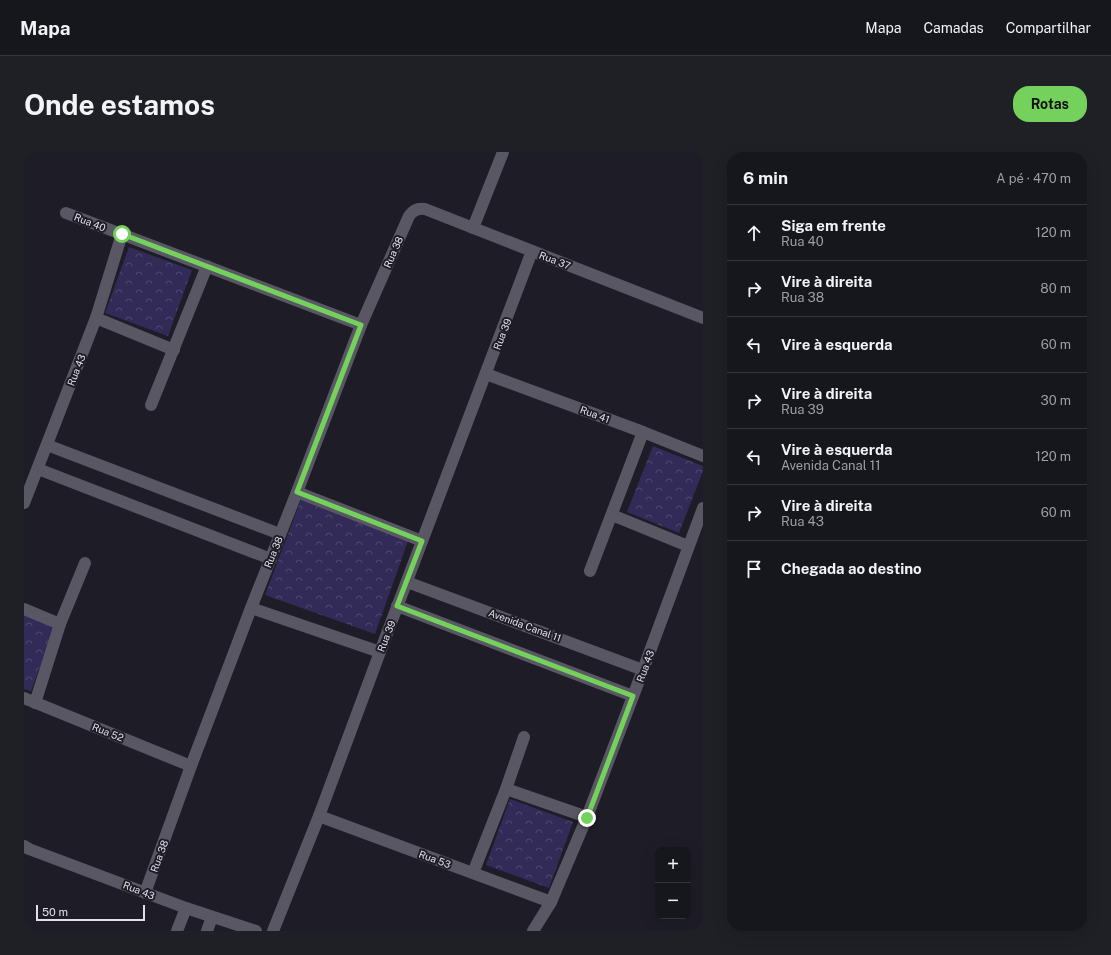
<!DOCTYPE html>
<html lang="pt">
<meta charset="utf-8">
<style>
body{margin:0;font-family:"Public Sans",sans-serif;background:#1f1f26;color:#f1f3f6}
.controls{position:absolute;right:12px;bottom:12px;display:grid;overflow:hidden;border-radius:8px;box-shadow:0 4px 16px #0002}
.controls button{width:36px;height:36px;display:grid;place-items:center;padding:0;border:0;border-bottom:1px solid #35353b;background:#16161d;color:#f1f3f6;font:20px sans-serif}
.scale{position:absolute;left:12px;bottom:10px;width:109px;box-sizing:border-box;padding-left:4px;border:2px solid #e1e0e7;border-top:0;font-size:11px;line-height:14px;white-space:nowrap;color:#e1e0e7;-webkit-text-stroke:3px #1e1d27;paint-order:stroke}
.stop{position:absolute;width:12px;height:12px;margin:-9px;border:3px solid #74d25c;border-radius:50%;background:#fff}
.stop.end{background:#74d25c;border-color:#fff;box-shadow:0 1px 4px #0008}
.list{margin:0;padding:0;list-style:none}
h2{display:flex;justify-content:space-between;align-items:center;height:52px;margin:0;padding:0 16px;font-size:17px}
h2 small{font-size:13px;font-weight:400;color:#9e9fa4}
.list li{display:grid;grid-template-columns:26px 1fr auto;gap:12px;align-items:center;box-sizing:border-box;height:56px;padding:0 16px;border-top:1px solid #35353b}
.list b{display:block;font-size:15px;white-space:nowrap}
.list p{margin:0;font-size:13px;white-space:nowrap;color:#9e9fa4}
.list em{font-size:13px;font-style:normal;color:#9e9fa4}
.icon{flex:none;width:22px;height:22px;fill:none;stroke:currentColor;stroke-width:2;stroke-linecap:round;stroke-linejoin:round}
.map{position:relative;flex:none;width:679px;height:779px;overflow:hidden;border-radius:16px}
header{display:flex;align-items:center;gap:24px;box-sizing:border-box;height:56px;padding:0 20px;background:#16161d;border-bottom:1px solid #35353b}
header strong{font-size:19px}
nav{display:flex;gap:22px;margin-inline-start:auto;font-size:14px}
.intro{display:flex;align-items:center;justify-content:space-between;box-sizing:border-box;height:96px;padding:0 24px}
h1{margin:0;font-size:28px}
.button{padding:10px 18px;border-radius:16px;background:#74d25c;color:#111;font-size:14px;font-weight:700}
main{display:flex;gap:24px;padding:0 24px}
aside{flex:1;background:#16161d;border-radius:16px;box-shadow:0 4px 16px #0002}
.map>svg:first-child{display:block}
.park{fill:url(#park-crowns)}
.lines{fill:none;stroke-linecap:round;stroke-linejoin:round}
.street{stroke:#585763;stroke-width:12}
.route{stroke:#74d25c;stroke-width:5}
.labels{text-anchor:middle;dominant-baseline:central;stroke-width:4;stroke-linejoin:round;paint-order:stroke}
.street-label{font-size:10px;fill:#e1e0e7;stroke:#1e1d27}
</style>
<header>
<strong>Mapa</strong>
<nav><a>Mapa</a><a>Camadas</a><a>Compartilhar</a></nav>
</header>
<div class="intro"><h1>Onde estamos</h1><a class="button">Rotas</a></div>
<main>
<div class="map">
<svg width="679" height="779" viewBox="0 0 679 779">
<defs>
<pattern id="park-crowns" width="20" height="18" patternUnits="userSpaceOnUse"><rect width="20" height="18" fill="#322a57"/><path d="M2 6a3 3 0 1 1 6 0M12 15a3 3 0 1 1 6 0" fill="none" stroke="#4f496f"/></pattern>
</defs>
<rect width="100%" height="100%" fill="#1e1d27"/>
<!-- park -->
<g class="park">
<polygon points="105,95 168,118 144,184 81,161"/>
<polygon points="629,294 679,314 679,319 655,381 603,360"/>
<polygon points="278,345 384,389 351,482 241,443"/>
<polygon points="0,462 31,474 7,539 0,537"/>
<polygon points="486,647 549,670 525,736 462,713"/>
</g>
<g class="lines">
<!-- street -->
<g class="street">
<polyline points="42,61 337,173"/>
<polyline points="449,76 479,0"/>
<polyline points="72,166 150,198"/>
<polyline points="462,222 619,280 679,304"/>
<polyline points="127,253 183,114"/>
<polyline points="23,293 256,382"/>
<polyline points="14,317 247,407"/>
<polyline points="273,340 398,389"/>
<polyline points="0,351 72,166 98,82"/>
<polyline points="588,363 664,394"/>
<polyline points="566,419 619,280"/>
<polyline points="383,430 619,518"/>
<polyline points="373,454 609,544"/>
<polyline points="227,456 356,500"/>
<polyline points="0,457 36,472"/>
<polyline points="0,546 167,614"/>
<polyline points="11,551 36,472 61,411"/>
<polyline points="482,637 563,665"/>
<polyline points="295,664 527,750"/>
<polyline points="0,694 5,697 162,756 232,779"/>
<polyline points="449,721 482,637 500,585"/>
<path d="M121 741 167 614 227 456 273 340 337 173 385 64C389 58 394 56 401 57L679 166"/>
<polyline points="153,779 162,756"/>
<polyline points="183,779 188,765"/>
<polyline points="249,779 295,664 356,500 508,99"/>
<polyline points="509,779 527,750 563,665 619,518 679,356"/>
</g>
</g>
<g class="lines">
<!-- route -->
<polyline class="route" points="98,82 337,173 273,340 398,389 373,454 609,544 563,666"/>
</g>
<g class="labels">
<!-- street labels -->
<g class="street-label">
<text transform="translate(66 70) rotate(21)">Rua 40</text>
<text transform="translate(369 100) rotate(-66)">Rua 38</text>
<text transform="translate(531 108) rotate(21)">Rua 37</text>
<text transform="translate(478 182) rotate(-69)">Rua 39</text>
<text transform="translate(52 218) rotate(-69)">Rua 43</text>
<text transform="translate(571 262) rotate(20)">Rua 41</text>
<text transform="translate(249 400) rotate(-68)">Rua 38</text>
<text transform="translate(501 473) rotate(20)">Avenida Canal 11</text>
<text transform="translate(362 484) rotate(-69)">Rua 39</text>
<text transform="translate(621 514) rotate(-70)">Rua 43</text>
<text transform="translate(84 580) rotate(22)">Rua 52</text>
<text transform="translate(135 704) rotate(-70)">Rua 38</text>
<text transform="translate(411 707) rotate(20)">Rua 53</text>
<text transform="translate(115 738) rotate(21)">Rua 43</text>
</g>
</g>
</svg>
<div class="controls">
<button>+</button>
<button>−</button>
</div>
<div class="scale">50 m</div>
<div class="stop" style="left:98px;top:82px"></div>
<div class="stop end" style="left:563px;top:666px"></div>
</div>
<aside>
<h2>6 min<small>A pé · 470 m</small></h2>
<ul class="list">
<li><svg class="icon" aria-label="ahead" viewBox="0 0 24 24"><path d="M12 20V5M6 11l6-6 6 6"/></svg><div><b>Siga em frente</b><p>Rua 40</p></div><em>120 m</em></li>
<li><svg class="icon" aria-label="right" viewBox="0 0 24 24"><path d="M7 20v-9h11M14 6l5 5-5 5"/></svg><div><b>Vire à direita</b><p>Rua 38</p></div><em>80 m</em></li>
<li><svg class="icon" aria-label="left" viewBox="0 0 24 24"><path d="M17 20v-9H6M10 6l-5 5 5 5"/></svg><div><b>Vire à esquerda</b></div><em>60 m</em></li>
<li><svg class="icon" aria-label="right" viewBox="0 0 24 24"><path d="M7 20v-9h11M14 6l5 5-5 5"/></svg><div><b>Vire à direita</b><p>Rua 39</p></div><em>30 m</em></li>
<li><svg class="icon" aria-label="left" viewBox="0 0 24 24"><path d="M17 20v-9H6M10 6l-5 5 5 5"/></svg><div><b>Vire à esquerda</b><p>Avenida Canal 11</p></div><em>120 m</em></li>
<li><svg class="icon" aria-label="right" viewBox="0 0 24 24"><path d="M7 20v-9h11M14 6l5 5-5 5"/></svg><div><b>Vire à direita</b><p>Rua 43</p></div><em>60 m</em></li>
<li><svg class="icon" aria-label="arrive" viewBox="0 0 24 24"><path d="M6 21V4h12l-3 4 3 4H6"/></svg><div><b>Chegada ao destino</b></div></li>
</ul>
</aside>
</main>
